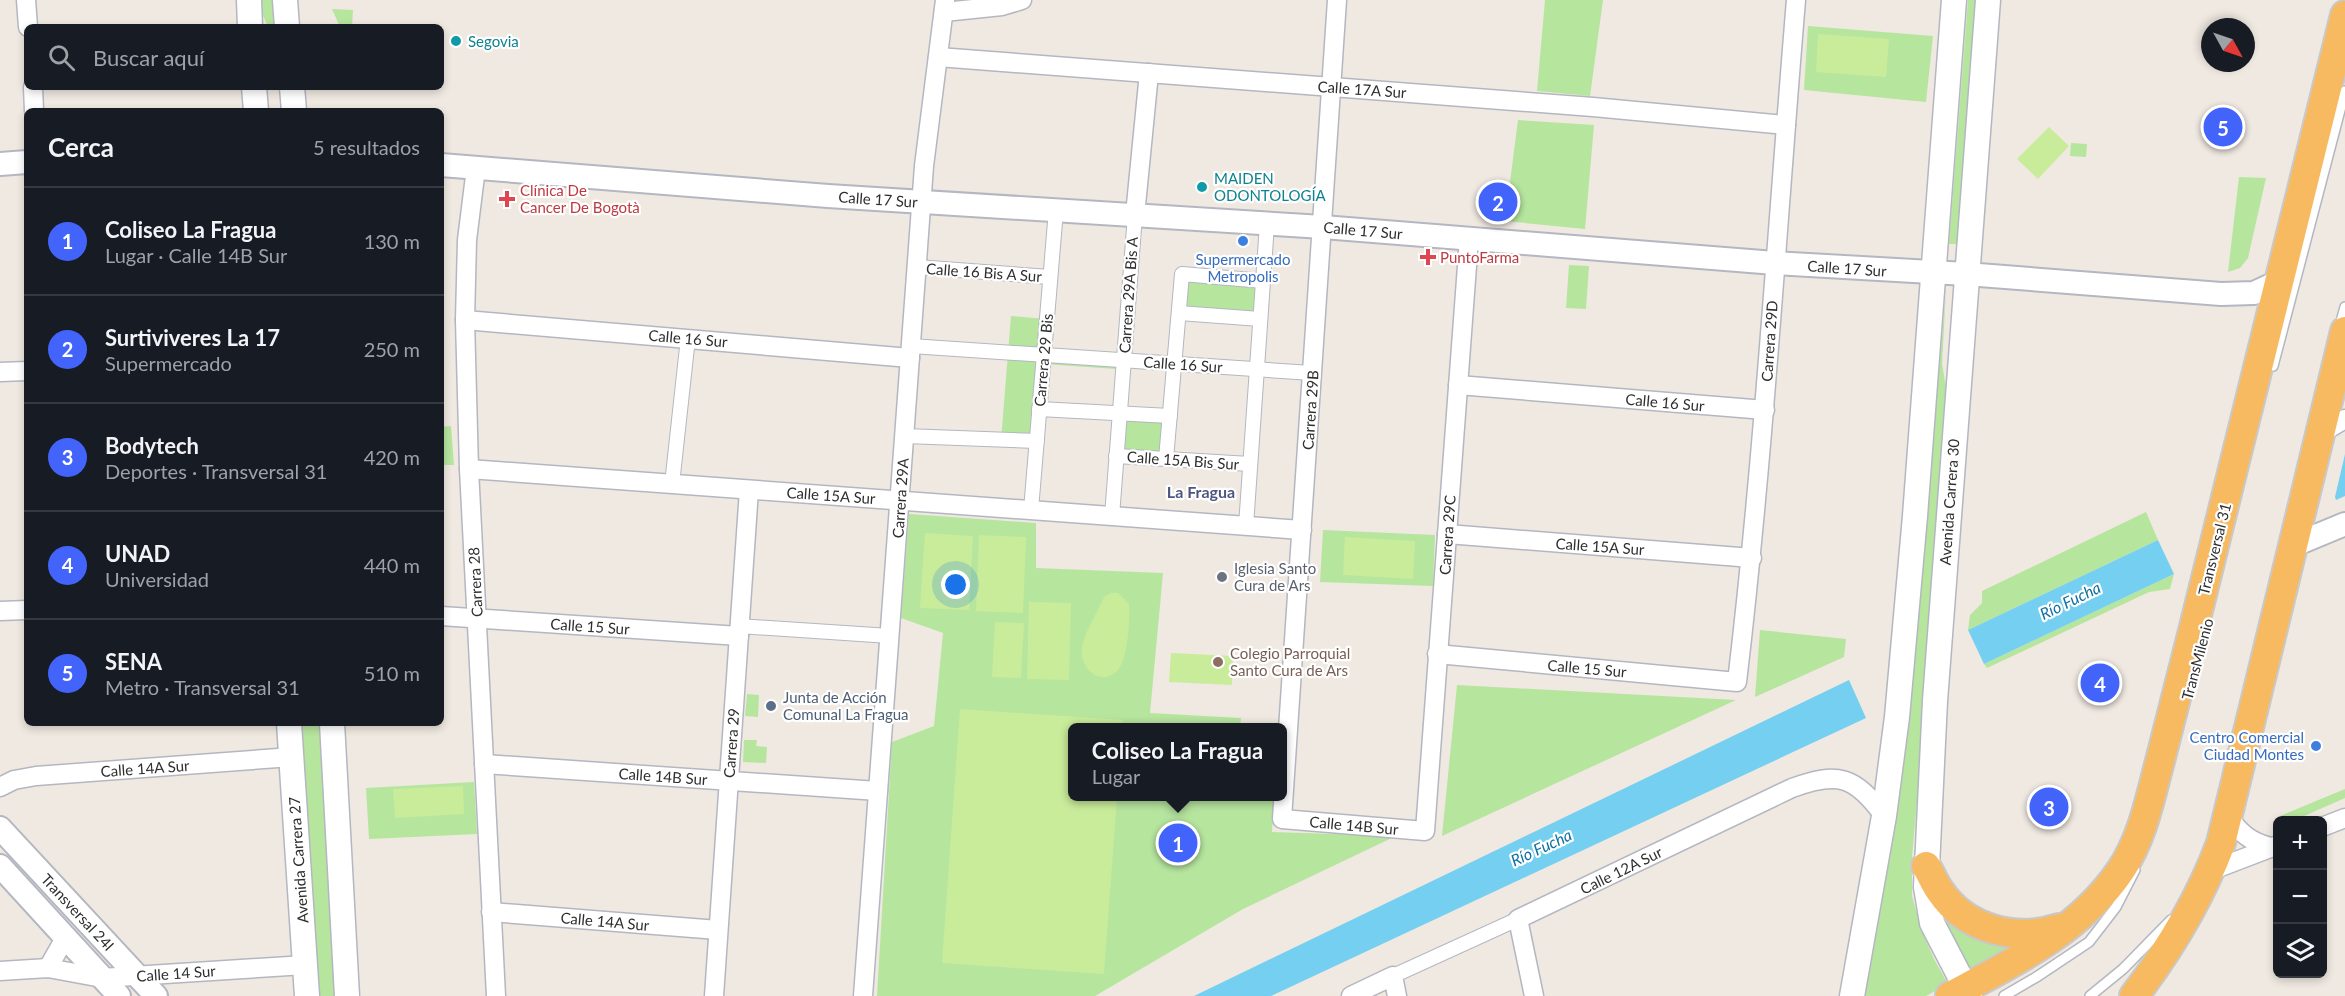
<!DOCTYPE html>
<html lang="es">
<meta charset="utf-8">
<style>
body{margin:0;font-family:Lato,sans-serif;background:#20242c;color:#f1f3f6}
.controls{position:absolute;right:18px;bottom:18px;display:grid;overflow:hidden;border-radius:9px;box-shadow:0 3px 9px #0003}
.controls button{width:54px;height:54px;display:grid;place-items:center;padding:0;border:0;border-bottom:2px solid #363941;background:#171b24;color:#f1f3f6;font:30px sans-serif}
.compass{position:absolute;left:2201px;top:18px;width:54px;height:54px;border-radius:50%;background:#171b24;box-shadow:0 3px 9px #0003;rotate:130deg}
.you{position:absolute;left:956px;top:585px;width:21px;height:21px;margin:-15px;border:4px solid #fff;border-radius:50%;background:#1a73e8;box-shadow:0 0 0 9px #1a73e833}
.badge{display:grid;place-items:center;width:39px;height:39px;border-radius:50%;background:#4264fb;color:#fff;font-size:20px;font-weight:700}
.pin{position:absolute;translate:-50% -50%;border:3px solid #fff;box-shadow:0 2px 6px #0006}
.popup{position:absolute;left:1068px;top:723px;width:219px;height:78px;box-sizing:border-box;display:grid;place-content:center;border-radius:9px;background:#171b24;filter:drop-shadow(0 2px 4px #0005);font-size:20px;white-space:nowrap;color:#9ea1a6}
.popup b{font-size:22px;color:#f1f3f6}
.popup::after{content:'';position:absolute;left:50%;top:100%;margin-left:-12px;border:12px solid transparent;border-top-color:#171b24}
.list{margin:0;padding:0;list-style:none}
h2{display:flex;justify-content:space-between;align-items:center;height:78px;margin:0;padding:0 24px;font-size:26px}
h2 small{font-size:20px;font-weight:400;color:#9ea1a6}
.list li{display:grid;grid-template-columns:39px 1fr auto;gap:18px;align-items:center;box-sizing:border-box;height:108px;padding:0 24px;border-top:2px solid #363941}
.list b{display:block;font-size:22px;white-space:nowrap}
.list p{margin:0;font-size:20px;white-space:nowrap;color:#9ea1a6}
.list em{font-size:20px;font-style:normal;color:#9ea1a6}
.icon{flex:none;width:33px;height:33px;fill:none;stroke:currentColor;stroke-width:2;stroke-linecap:round;stroke-linejoin:round}
.map{position:relative;flex:none;width:2345px;height:996px;overflow:hidden}
.search{position:absolute;background:#171b24;box-shadow:0 3px 9px #0003;left:24px;top:24px;width:420px;height:66px;display:flex;align-items:center;gap:15px;box-sizing:border-box;padding:0 21px;border-radius:9px;color:#9ea1a6;font-size:22px}
.panel{position:absolute;background:#171b24;box-shadow:0 3px 9px #0003;left:24px;top:108px;width:420px;height:618px;border-radius:9px}
.map>svg:first-child{display:block}
.green{fill:#b6e59e}
.pitch{fill:#c9ec9a}
.water{fill:#75cff0}
.lines{fill:none;stroke-linecap:round;stroke-linejoin:round}
.service-casing{stroke:#b4b7c1;stroke-width:12}
.pedestrian-casing{stroke:#b4b7c1;stroke-width:16}
.minor-casing{stroke:#b4b7c1;stroke-width:21}
.tertiary-casing{stroke:#b4b7c1;stroke-width:26}
.secondary-casing{stroke:#b4b7c1;stroke-width:27}
.trunk-casing{stroke:#c9c9c9;stroke-width:32}
.service{stroke:#fff;stroke-width:9}
.pedestrian{stroke:#fff;stroke-width:14}
.minor{stroke:#fff;stroke-width:18}
.tertiary{stroke:#fff;stroke-width:22}
.secondary{stroke:#fff;stroke-width:24}
.trunk{stroke:#f8ba60;stroke-width:28}
.culture-dot{fill:#0f9aa8;stroke:#fff;stroke-width:2}
.health-dot{fill:#e0444e;stroke:#fff;stroke-width:2}
.shop-dot{fill:#3f7fe0;stroke:#fff;stroke-width:2}
.worship-dot{fill:#6b7280;stroke:#fff;stroke-width:2}
.education-dot{fill:#8d6e63;stroke:#fff;stroke-width:2}
.service-dot{fill:#5c6f8a;stroke:#fff;stroke-width:2}
.labels{text-anchor:middle;dominant-baseline:central;stroke-width:4.5;stroke-linejoin:round;paint-order:stroke}
.culture-label{font-size:15px;fill:#0d838f;stroke:#fff;text-anchor:start}
.street-label{font-size:15px;fill:#2e2e2e;stroke:#fff}
.health-label{font-size:15px;fill:#be3a42;stroke:#fff;text-anchor:start}
.shop-label{font-size:15px;fill:#366cbe;stroke:#fff}
.worship-label{font-size:15px;fill:#5b616d;stroke:#fff;text-anchor:start}
.education-label{font-size:15px;fill:#785e54;stroke:#fff;text-anchor:start}
.service-label{font-size:15px;fill:#4e5e75;stroke:#fff;text-anchor:start}
.neighbourhood-label{font-size:16px;font-weight:bold;fill:#4d5680;stroke:#fff}
.water-label{font-size:16px;font-style:italic;fill:#0d6fa3;stroke:#fff}
</style>
<div class="map">
<svg width="2345" height="996" viewBox="0 0 2345 996">
<rect width="100%" height="100%" fill="#efe9e1"/>
<!-- green -->
<g class="green">
<polygon points="260,0 272,0 274,27 268,27 261,11"/>
<polygon points="1545,0 1603,0 1590,96 1537,91"/>
<polygon points="1968,0 1977,0 1957,244 1949,244"/>
<polygon points="332,9 353,10 352,27 340,27"/>
<polygon points="1808,26 1933,36 1926,102 1804,90"/>
<polygon points="1518,120 1594,125 1585,229 1505,221"/>
<polygon points="2071,143 2087,144 2086,157 2070,156"/>
<polygon points="2239,177 2266,178 2248,258 2240,268 2228,272"/>
<polygon points="1569,265 1589,266 1586,309 1566,308"/>
<polygon points="1182,275 1261,283 1259,317 1180,312"/>
<polygon points="1946,290 1942,364 1948,399 1928,680 1912,857 1912,896 1921,929 1934,959 1948,984 1926,996 1861,996 1907,740"/>
<polygon points="1011,316 1047,319 1050,348 1118,353 1117,369 1043,364 1037,441 1001,440"/>
<polygon points="1120,413 1170,416 1166,459 1116,456"/>
<polygon points="451,426 454,465 441,465 441,427"/>
<polygon points="2146,512 2158,540 1968,630 1970,615 1982,603 1982,591"/>
<polygon points="909,514 1036,523 1036,568 1163,573 1150,713 1241,718 1240,727 1073,728 1073,796 1274,797 1272,832 1396,836 1243,909 1095,996 877,996 892,742 934,726 943,633 901,618"/>
<polygon points="1323,530 1435,535 1433,586 1320,582"/>
<polygon points="2174,574 2170,589 2149,592 1987,668 1984,664"/>
<polygon points="1760,630 1846,639 1844,657 1755,697"/>
<polygon points="1457,685 1736,700 1442,836"/>
<polygon points="747,694 759,695 758,717 745,716"/>
<polygon points="300,723 319,723 335,996 319,996"/>
<polygon points="744,740 757,740 756,746 767,747 766,763 743,762"/>
<polygon points="474,782 477,834 369,839 366,788"/>
<polygon points="2345,789 2345,798 2295,820 2281,820 2280,816"/>
<polygon points="1941,900 2023,942 1970,973 1948,925"/>
</g>
<!-- pitch -->
<g class="pitch">
<polygon points="1818,34 1889,39 1886,77 1816,72"/>
<polygon points="2049,127 2069,146 2038,179 2017,159"/>
<polygon points="925,533 973,536 969,610 920,608"/>
<polygon points="979,535 1026,537 1023,613 976,611"/>
<polygon points="1345,537 1415,541 1413,579 1343,575"/>
<path d="M1111 593H1118L1129 604C1130 619 1128 661 1117 671 1100 688 1079 667 1082 648 1084 633 1098 611 1104 597Z"/>
<polygon points="1029,602 1071,603 1069,680 1027,679"/>
<polygon points="995,622 1024,623 1021,678 992,677"/>
<polygon points="1171,653 1233,656 1232,685 1169,682"/>
<polygon points="960,709 1123,720 1122,727 1073,728 1073,796 1117,797 1104,974 942,963"/>
<polygon points="463,786 464,814 395,818 393,789"/>
</g>
<!-- water -->
<g class="water">
<polygon points="2345,454 2345,496 2336,500 2335,497"/>
<polygon points="2158,540 2174,574 1984,664 1968,630"/>
<polygon points="1849,680 1866,718 1271,996 1194,996"/>
</g>
<g class="lines">
<!-- service casing -->
<g class="service-casing">
<g id="service">
<polyline points="2339,329 2345,307"/>
<polyline points="2273,366 2345,91"/>
<polyline points="2004,996 2038,976 2089,942 2116,907 2135,870"/>
<polyline points="2090,996 2123,969 2171,920"/>
</g>
</g>
<!-- pedestrian casing -->
<g class="pedestrian-casing">
<g id="pedestrian">
<polyline points="917,267 1050,277"/>
<polyline points="1179,313 1260,319"/>
<polyline points="911,346 1312,373"/>
<polyline points="1039,409 1170,416"/>
<polyline points="905,436 1037,441"/>
<polyline points="1116,456 1250,464"/>
<polyline points="1166,459 1182,274 1263,281"/>
<polyline points="672,484 688,338"/>
<polyline points="1031,510 1056,210"/>
<polyline points="1112,516 1135,215"/>
<polyline points="1246,526 1267,224"/>
<polyline points="739,626 890,636"/>
<polyline points="1393,976 1518,919"/>
</g>
</g>
<!-- minor casing -->
<g class="minor-casing">
<g id="minor">
<polyline points="26,0 28,27"/>
<polyline points="1337,0 1282,819 1425,831 1469,239"/>
<polyline points="944,12 1002,6 1022,0"/>
<polyline points="938,57 1593,107 1786,125"/>
<polyline points="33,87 34,111"/>
<polyline points="476,168 467,240 465,320 469,469 496,996"/>
<polyline points="1135,215 1149,73"/>
<polyline points="465,320 910,358"/>
<polyline points="0,372 27,371"/>
<polyline points="1458,385 1765,410"/>
<polyline points="2318,435 2345,419"/>
<polyline points="469,469 1302,530"/>
<polyline points="1447,534 1752,558"/>
<polyline points="0,611 27,610"/>
<polyline points="441,616 739,636"/>
<path d="M1437 654 1737 682C1764 455 1777 227 1796 0"/>
<polyline points="484,764 878,791"/>
<polyline points="0,787 14,780 36,776 292,757"/>
<path d="M2227 815C2240 833 2250 842 2271 847"/>
<polyline points="2322,827 2345,818"/>
<polyline points="2210,871 2278,845"/>
<polyline points="491,912 718,930"/>
<polyline points="48,968 65,938"/>
<polyline points="0,971 48,968 102,978 305,965"/>
<polyline points="714,996 749,490"/>
<polyline points="863,996 924,166 945,0"/>
<polyline points="1351,996 1393,976 1397,996"/>
<path d="M1534 996 1518 919 1792 788C1838 771 1855 776 1884 816"/>
</g>
</g>
<!-- tertiary casing -->
<g class="tertiary-casing">
<g id="tertiary">
<polyline points="0,164 27,162"/>
<polyline points="441,165 828,196 1323,227 1775,263 1966,274 2221,294 2254,293 2282,280"/>
<polyline points="2292,546 2345,524"/>
<polyline points="0,828 156,996"/>
<polyline points="0,866 119,996"/>
</g>
</g>
<!-- secondary casing -->
<g class="secondary-casing">
<g id="secondary">
<polyline points="249,0 250,27"/>
<polyline points="285,0 287,27"/>
<polyline points="254,87 256,111"/>
<polyline points="292,87 294,111"/>
<polyline points="289,723 307,996"/>
<polyline points="332,723 347,996"/>
<polyline points="1852,996 1884,816 1897,717 1915,516 1954,0"/>
<polyline points="1970,996 1932,923 1926,887 1935,701 1988,0"/>
</g>
</g>
<!-- trunk casing -->
<g class="trunk-casing">
<g id="trunk">
<path d="M1926 866C1931 874 1934 883 1940 891 1966 930 2017 942 2059 928"/>
<path d="M1950 996C2013 963 2080 931 2121 870 2143 837 2150 798 2160 761 2171 716 2183 672 2194 627 2245 423 2295 219 2345 15"/>
<path d="M2134 996C2170 949 2200 899 2221 843L2345 331"/>
</g>
</g>
<!-- service -->
<use href="#service" class="service"/>
<!-- pedestrian -->
<use href="#pedestrian" class="pedestrian"/>
<!-- minor -->
<use href="#minor" class="minor"/>
<!-- tertiary -->
<use href="#tertiary" class="tertiary"/>
<!-- secondary -->
<use href="#secondary" class="secondary"/>
<!-- trunk -->
<use href="#trunk" class="trunk"/>
</g>
<!-- markers -->
<g class="culture-dot">
<circle cx="456" cy="41" r="6"/>
<circle cx="1202" cy="187" r="6"/>
</g>
<g class="health-dot">
<path d="M504 190h6v6h6v6h-6v6h-6v-6h-6v-6h6z"/>
<path d="M1425 248h6v6h6v6h-6v6h-6v-6h-6v-6h6z"/>
</g>
<g class="shop-dot">
<circle cx="1243" cy="241" r="6"/>
<circle cx="2316" cy="746" r="6"/>
</g>
<circle class="worship-dot" cx="1222" cy="577" r="6"/>
<circle class="education-dot" cx="1218" cy="662" r="6"/>
<circle class="service-dot" cx="771" cy="706" r="6"/>
<g class="labels">
<!-- culture labels -->
<g class="culture-label">
<text x="468" y="41">Segovia</text>
<text x="1214" y="178">MAIDEN<tspan x="1214" dy="17">ODONTOLOGÍA</tspan></text>
</g>
<!-- street labels -->
<g class="street-label">
<text transform="translate(1362 89) rotate(4)">Calle 17A Sur</text>
<text transform="translate(878 199) rotate(4)">Calle 17 Sur</text>
<text transform="translate(1363 230) rotate(5)">Calle 17 Sur</text>
<text transform="translate(1847 268) rotate(4)">Calle 17 Sur</text>
<text transform="translate(984 272) rotate(4)">Calle 16 Bis A Sur</text>
<text transform="translate(1128 295) rotate(-86)">Carrera 29A Bis A</text>
<text transform="translate(688 338) rotate(5)">Calle 16 Sur</text>
<text transform="translate(1769 341) rotate(-86)">Carrera 29D</text>
<text transform="translate(1043 360) rotate(-85)">Carrera 29 Bis</text>
<text transform="translate(1183 364) rotate(4)">Calle 16 Sur</text>
<text transform="translate(1665 402) rotate(5)">Calle 16 Sur</text>
<text transform="translate(1310 410) rotate(-86)">Carrera 29B</text>
<text transform="translate(1183 460) rotate(4)">Calle 15A Bis Sur</text>
<text transform="translate(831 495) rotate(4)">Calle 15A Sur</text>
<text transform="translate(900 498) rotate(-86)">Carrera 29A</text>
<text transform="translate(1949 502) rotate(-86)">Avenida Carrera 30</text>
<text transform="translate(1447 535) rotate(-86)">Carrera 29C</text>
<text transform="translate(1600 546) rotate(4)">Calle 15A Sur</text>
<text transform="translate(2214 549) rotate(-76)">Transversal 31</text>
<text transform="translate(475 582) rotate(-93)">Carrera 28</text>
<text transform="translate(590 626) rotate(4)">Calle 15 Sur</text>
<text transform="translate(2197 659) rotate(-75)">TransMilenio</text>
<text transform="translate(1587 668) rotate(5)">Calle 15 Sur</text>
<text transform="translate(731 743) rotate(-86)">Carrera 29</text>
<text transform="translate(145 768) rotate(-4)">Calle 14A Sur</text>
<text transform="translate(663 776) rotate(4)">Calle 14B Sur</text>
<text transform="translate(1354 825) rotate(5)">Calle 14B Sur</text>
<text transform="translate(298 860) rotate(-94)">Avenida Carrera 27</text>
<text transform="translate(1621 870) rotate(-26)">Calle 12A Sur</text>
<text transform="translate(78 912) rotate(47)">Transversal 24I</text>
<text transform="translate(605 921) rotate(5)">Calle 14A Sur</text>
<text transform="translate(176 973) rotate(-4)">Calle 14 Sur</text>
</g>
<!-- health labels -->
<g class="health-label">
<text x="520" y="190">Clínica De<tspan x="520" dy="17">Cancer De Bogotà</tspan></text>
<text x="1440" y="257">PuntoFarma</text>
</g>
<!-- shop labels -->
<g class="shop-label">
<text x="1243" y="259">Supermercado<tspan x="1243" dy="17">Metropolis</tspan></text>
<text x="2304" y="737" text-anchor="end">Centro Comercial<tspan x="2304" dy="17">Ciudad Montes</tspan></text>
</g>
<!-- worship labels -->
<g class="worship-label">
<text x="1234" y="568">Iglesia Santo<tspan x="1234" dy="17">Cura de Ars</tspan></text>
</g>
<!-- education labels -->
<g class="education-label">
<text x="1230" y="653">Colegio Parroquial<tspan x="1230" dy="17">Santo Cura de Ars</tspan></text>
</g>
<!-- service labels -->
<g class="service-label">
<text x="783" y="697">Junta de Acción<tspan x="783" dy="17">Comunal La Fragua</tspan></text>
</g>
<!-- neighbourhood labels -->
<g class="neighbourhood-label">
<text x="1201" y="491">La Fragua</text>
</g>
<!-- water labels -->
<g class="water-label">
<text transform="translate(2070 600) rotate(-26)">Río Fucha</text>
<text transform="translate(1541 847) rotate(-25)">Río Fucha</text>
</g>
</g>
</svg>
<div class="controls">
<button>+</button>
<button>−</button>
<button><svg class="icon" aria-label="layers" viewBox="0 0 24 24"><path d="M12 4l9 5-9 5-9-5zM3 14l9 5 9-5"/></svg></button>
</div>
<svg class="compass" viewBox="-18 -18 36 36"><path d="M0-13l5 13h-10z" fill="#e53935"/><path d="M0 13l5-13h-10z" fill="#9ea1a6"/></svg>
<div class="you"></div>
<div class="pin badge" style="left:1178px;top:843px">1</div>
<div class="popup"><b>Coliseo La Fragua</b>Lugar</div>
<div class="pin badge" style="left:1498px;top:202px">2</div>
<div class="pin badge" style="left:2049px;top:807px">3</div>
<div class="pin badge" style="left:2100px;top:683px">4</div>
<div class="pin badge" style="left:2223px;top:127px">5</div>
<div class="search"><svg class="icon" aria-label="search" viewBox="0 0 24 24"><circle cx="10" cy="10" r="6"/><path d="M15 15l6 6"/></svg>Buscar aquí</div>
<section class="panel">
<h2>Cerca<small>5 resultados</small></h2>
<ul class="list">
<li><span class="badge">1</span><div><b>Coliseo La Fragua</b><p>Lugar · Calle 14B Sur</p></div><em>130 m</em></li>
<li><span class="badge">2</span><div><b>Surtiviveres La 17</b><p>Supermercado</p></div><em>250 m</em></li>
<li><span class="badge">3</span><div><b>Bodytech</b><p>Deportes · Transversal 31</p></div><em>420 m</em></li>
<li><span class="badge">4</span><div><b>UNAD</b><p>Universidad</p></div><em>440 m</em></li>
<li><span class="badge">5</span><div><b>SENA</b><p>Metro · Transversal 31</p></div><em>510 m</em></li>
</ul>
</section>
</div>
